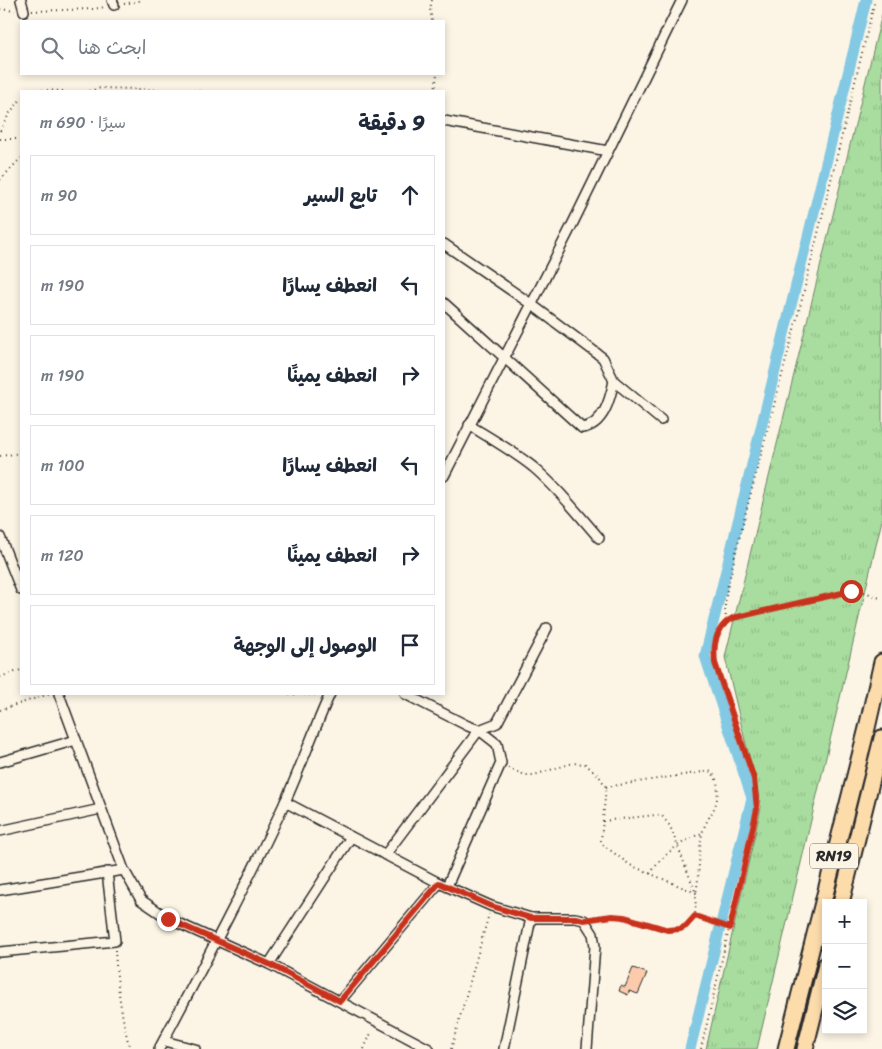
<!DOCTYPE html>
<html lang="ar">
<meta charset="utf-8">
<style>
body{margin:0;font-family:Sriracha,"Playpen Sans Arabic",sans-serif;background:#f2f2f3;color:#1f2937;direction:rtl}
.controls{position:absolute;right:15px;bottom:15px;display:grid;overflow:hidden;border-radius:0px;box-shadow:0 2px 8px #0003}
.controls button{width:45px;height:45px;display:grid;place-items:center;padding:0;border:0;border-bottom:1px solid #e0e1e3;background:#fff;color:#1f2937;font:25px sans-serif}
.stop{position:absolute;width:15px;height:15px;margin:-11px;border:4px solid #c8321e;border-radius:50%;background:#fff}
.stop.end{background:#c8321e;border-color:#fff;box-shadow:0 1px 5px #0008}
.list{margin:0;padding:0;list-style:none}
h2{display:flex;justify-content:space-between;align-items:center;height:65px;margin:0;padding:0 20px;font-size:21px}
h2 small{font-size:16px;font-weight:400;color:#747a83}
.list li{display:grid;grid-template-columns:32px 1fr auto;gap:15px;align-items:center;box-sizing:border-box;height:80px;margin:0 10px 10px;padding:0 10px;border:1px solid #e0e1e3;border-radius:0px}
.list b{display:block;font-size:19px;white-space:nowrap}
.list em{font-size:16px;font-style:normal;color:#747a83}
.icon{flex:none;width:28px;height:28px;fill:none;stroke:currentColor;stroke-width:2;stroke-linecap:round;stroke-linejoin:round}
.map{position:relative;flex:none;width:882px;height:1049px;overflow:hidden;direction:ltr}
.search{position:absolute;background:#fff;box-shadow:0 2px 8px #0003;left:20px;top:20px;width:425px;height:55px;display:flex;align-items:center;gap:12px;box-sizing:border-box;padding:0 18px;border-radius:0px;color:#747a83;font-size:19px}
.panel{position:absolute;background:#fff;box-shadow:0 2px 8px #0003;left:20px;top:90px;width:425px;height:605px;border-radius:0px;direction:rtl}
.map>svg:first-child{display:block}
.grass{fill:url(#grass-tufts);stroke:#6a8465}
.lines{fill:none;stroke-linecap:round;stroke-linejoin:round}
.canal{stroke:#83c9e4;stroke-width:11}
.building{fill:#fccbac;stroke:#2b2b2b}
.minor-casing{stroke:#2b2b2b;stroke-width:12}
.trunk-casing{stroke:#2b2b2b;stroke-width:19}
.path{stroke:#2b2b2b;stroke-width:2;stroke-dasharray:1 4;stroke-linecap:butt}
.minor{stroke:#fcf5e5;stroke-width:9}
.trunk{stroke:#fddcac;stroke-width:15}
.route{stroke:#c8321e;stroke-width:6}
.labels{text-anchor:middle;dominant-baseline:central;stroke-width:4.5;stroke-linejoin:round;paint-order:stroke}
.shield{fill:#fcf5e5;stroke:#6a6863;stroke-width:1}
.shield-label{font-size:15px;font-weight:bold;fill:#2b2b2b}
</style>
<div class="map">
<svg width="882" height="1049" viewBox="0 0 882 1049">
<defs>
<pattern id="grass-tufts" width="24" height="20" patternUnits="userSpaceOnUse" patternTransform="scale(1.25)"><rect width="24" height="20" fill="#a9dd9f"/><path d="M3 7l-1-3M5 7V3M7 7l1-3M15 17l-1-3M17 17v-4M19 17l1-3" fill="none" stroke="#92be89"/></pattern>
</defs>
<rect width="100%" height="100%" fill="#fcf5e5"/>
<filter id="ink" filterUnits="userSpaceOnUse"><feTurbulence type="fractalNoise" baseFrequency=".02" numOctaves="2"/><feDisplacementMap in="SourceGraphic" scale="10" xChannelSelector="R" yChannelSelector="G"/><feConvolveMatrix kernelMatrix="1 2 1 2 8 2 1 2 1" color-interpolation-filters="sRGB"/></filter>
<g filter="url(#ink)">
<!-- grass -->
<polygon class="grass" points="882,14 882,520 757,1049 706,1049 761,807 725,657"/>
<g class="lines">
<!-- canal -->
<polyline class="canal" points="690,1049 752,798 705,656 866,0"/>
</g>
<!-- building -->
<polygon class="building" points="633,968 647,973 638,994 629,991 628,995 619,991 621,985 625,987"/>
<g class="lines">
<!-- minor casing -->
<g class="minor-casing">
<g id="minor">
<polyline points="21,0 24,11"/>
<polyline points="112,0 114,5"/>
<polyline points="444,121 608,151"/>
<polyline points="444,244 531,304 603,358 614,381 661,420"/>
<path d="M444 303 582 428C604 425 610 399 614 381"/>
<path d="M469 425C490 438 513 451 533 467 558 488 578 514 599 538"/>
<polyline points="444,476 571,227 682,0"/>
<polyline points="0,537 21,590"/>
<polyline points="59,694 124,870 141,900 169,919 269,964 429,1049"/>
<polyline points="405,694 468,726 479,730 497,723 547,628"/>
<polyline points="0,762 76,740"/>
<polyline points="285,802 439,883 491,906 531,918 575,918 584,920 593,934 595,946 587,1049"/>
<polyline points="0,831 101,809"/>
<polyline points="385,855 479,730 497,744 501,763 447,886"/>
<polyline points="0,890 124,870"/>
<polyline points="0,952 115,941 107,872"/>
<polyline points="269,964 351,837"/>
<polyline points="340,1001 439,883"/>
<polyline points="164,1041 195,1049"/>
<path d="M159 1049C202 968 246 886 285 802 301 767 314 729 330 694"/>
<polyline points="504,1049 531,918"/>
</g>
</g>
<!-- trunk casing -->
<g class="trunk-casing">
<g id="trunk">
<polyline points="841,903 882,738"/>
<polyline points="786,1049 867,728 882,662"/>
<polyline points="805,1049 826,965"/>
</g>
</g>
<!-- path -->
<g class="path">
<polyline points="432,0 430,9 432,21"/>
<polyline points="124,4 143,0"/>
<polyline points="0,9 15,11"/>
<polyline points="32,11 93,9 105,7"/>
<polyline points="32,91 43,90 63,91"/>
<polyline points="89,91 101,88 202,91"/>
<polyline points="435,91 437,74"/>
<polyline points="0,131 9,114 21,99"/>
<polyline points="0,139 21,139"/>
<polyline points="0,180 21,158"/>
<polyline points="0,456 21,453"/>
<polyline points="726,621 725,605 727,589 743,523 801,303 875,0"/>
<polyline points="0,677 21,670"/>
<polyline points="289,694 319,695"/>
<polyline points="0,710 49,694"/>
<polyline points="508,768 525,775 534,775 573,763 585,764 599,776 606,787 601,841 602,844 630,865 696,893 695,916"/>
<path d="M606 787 709 771C720 776 719 796 715 806 711 816 705 822 702 834 698 854 700 873 696 893"/>
<polyline points="603,821 655,815 662,816 670,826 695,891"/>
<path d="M650 874C664 853 679 843 702 833"/>
<path d="M594 917C626 910 657 935 680 929 687 927 691 921 695 916L730 927"/>
<path d="M115 950C117 984 121 1016 130 1049"/>
<polyline points="364,1049 372,1031"/>
<polyline points="451,1049 489,914"/>
<path d="M701 1049 757 809 754 779 715 663C713 645 715 627 733 618L851 591 865 592 882 599"/>
</g>
<!-- minor -->
<use href="#minor" class="minor"/>
<!-- trunk -->
<use href="#trunk" class="trunk"/>
</g>
</g>
<g class="lines" filter="url(#ink)">
<!-- route -->
<path class="route" d="M168 919 269 964 340 1001 439 883 491 906 531 918H575L584 920 612 916 624 917 668 930 680 929 686 926 695 916 730 928 757 809 754 779 715 663C713 645 715 627 733 618L851 591"/>
</g>
<g class="labels">
<!-- shield labels -->
<rect class="shield" x="810" y="843.5" width="48" height="25" rx="4"/>
<g class="shield-label">
<text x="834" y="856">RN19</text>
</g>
</g>
</svg>
<div class="controls">
<button>+</button>
<button>−</button>
<button><svg class="icon" aria-label="layers" viewBox="0 0 24 24"><path d="M12 4l9 5-9 5-9-5zM3 14l9 5 9-5"/></svg></button>
</div>
<div class="stop" style="left:851px;top:591px"></div>
<div class="stop end" style="left:168px;top:919px"></div>
<div class="search"><svg class="icon" aria-label="search" viewBox="0 0 24 24"><circle cx="10" cy="10" r="6"/><path d="M15 15l6 6"/></svg>ابحث هنا</div>
<section class="panel">
<h2>9 دقيقة<small>سيرًا · 690 m</small></h2>
<ul class="list">
<li><svg class="icon" aria-label="ahead" viewBox="0 0 24 24"><path d="M12 20V5M6 11l6-6 6 6"/></svg><div><b>تابع السير</b></div><em>90 m</em></li>
<li><svg class="icon" aria-label="left" viewBox="0 0 24 24"><path d="M17 20v-9H6M10 6l-5 5 5 5"/></svg><div><b>انعطف يسارًا</b></div><em>190 m</em></li>
<li><svg class="icon" aria-label="right" viewBox="0 0 24 24"><path d="M7 20v-9h11M14 6l5 5-5 5"/></svg><div><b>انعطف يمينًا</b></div><em>190 m</em></li>
<li><svg class="icon" aria-label="left" viewBox="0 0 24 24"><path d="M17 20v-9H6M10 6l-5 5 5 5"/></svg><div><b>انعطف يسارًا</b></div><em>100 m</em></li>
<li><svg class="icon" aria-label="right" viewBox="0 0 24 24"><path d="M7 20v-9h11M14 6l5 5-5 5"/></svg><div><b>انعطف يمينًا</b></div><em>120 m</em></li>
<li><svg class="icon" aria-label="arrive" viewBox="0 0 24 24"><path d="M6 21V4h12l-3 4 3 4H6"/></svg><div><b>الوصول إلى الوجهة</b></div></li>
</ul>
</section>
</div>
